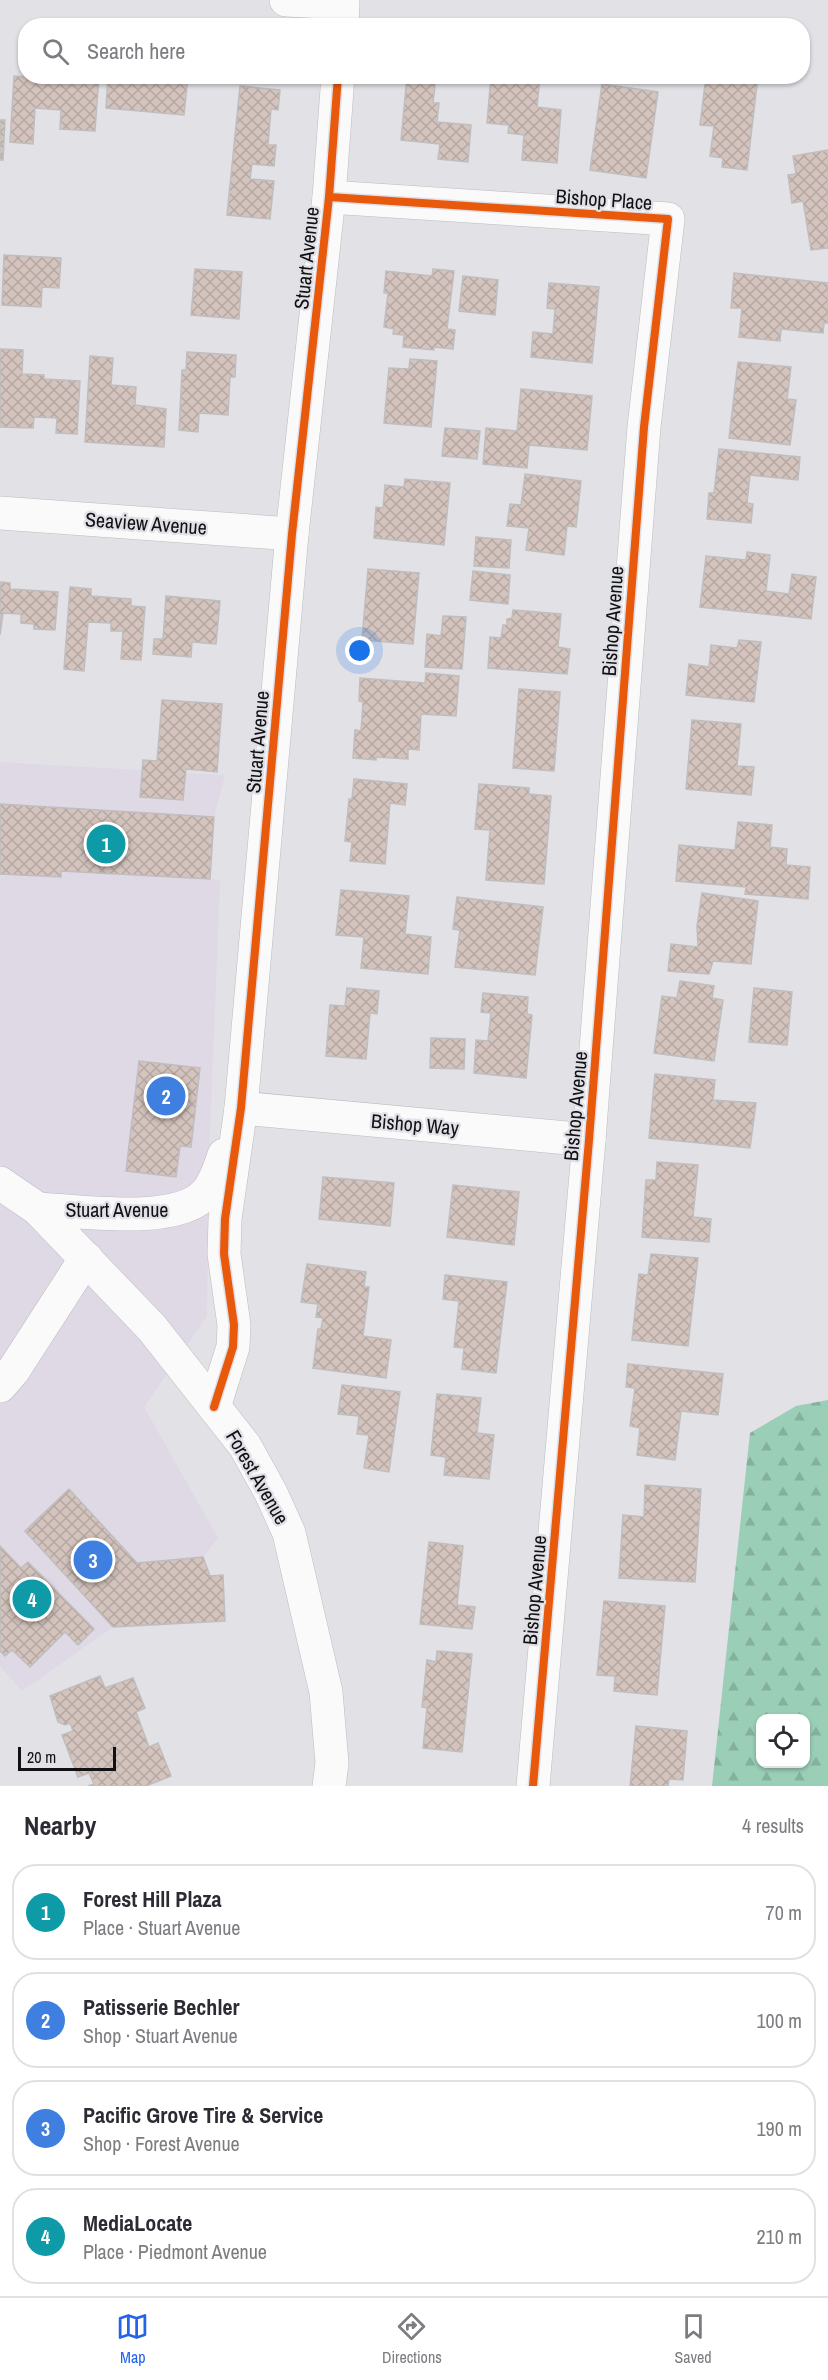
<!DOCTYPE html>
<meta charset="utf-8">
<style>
body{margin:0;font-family:"Archivo Narrow",sans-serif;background:#f2f2f3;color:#2b2b33}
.controls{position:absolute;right:18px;bottom:18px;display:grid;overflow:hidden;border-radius:12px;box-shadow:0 2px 4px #0004}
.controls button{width:54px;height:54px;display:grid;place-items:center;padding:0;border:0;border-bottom:2px solid #e1e1e2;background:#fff;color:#2b2b33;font:30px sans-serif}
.scale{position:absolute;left:18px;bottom:15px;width:98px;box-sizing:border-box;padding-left:6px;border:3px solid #111113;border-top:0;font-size:16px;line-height:21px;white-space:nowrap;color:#111113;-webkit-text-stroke:4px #e0e0e7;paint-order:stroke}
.you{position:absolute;left:360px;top:651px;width:21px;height:21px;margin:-15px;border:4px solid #fff;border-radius:50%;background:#1a73e8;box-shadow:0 0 0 9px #1a73e833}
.badge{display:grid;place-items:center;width:39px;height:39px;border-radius:50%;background:#2563eb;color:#fff;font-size:20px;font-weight:700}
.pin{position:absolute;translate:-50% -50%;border:3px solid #fff;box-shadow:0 2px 6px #0006}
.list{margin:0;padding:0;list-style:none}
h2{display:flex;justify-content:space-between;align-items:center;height:78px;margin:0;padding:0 24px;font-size:26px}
h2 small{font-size:20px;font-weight:400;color:#7c7c81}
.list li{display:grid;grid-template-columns:39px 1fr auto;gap:18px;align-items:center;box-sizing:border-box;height:96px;margin:0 12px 12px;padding:0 12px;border:2px solid #e1e1e2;border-radius:24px}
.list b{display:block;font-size:22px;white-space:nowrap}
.list p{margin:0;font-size:20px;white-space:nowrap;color:#7c7c81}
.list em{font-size:20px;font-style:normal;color:#7c7c81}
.icon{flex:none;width:33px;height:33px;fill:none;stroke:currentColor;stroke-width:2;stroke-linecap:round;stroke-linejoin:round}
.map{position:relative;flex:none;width:828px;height:1786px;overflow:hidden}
.search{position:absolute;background:#fff;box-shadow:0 2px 4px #0004;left:18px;right:18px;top:18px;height:66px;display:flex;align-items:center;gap:15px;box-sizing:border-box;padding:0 21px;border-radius:24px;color:#7c7c81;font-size:22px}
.sheet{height:510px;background:#fff}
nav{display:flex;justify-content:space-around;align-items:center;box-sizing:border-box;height:84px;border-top:2px solid #e1e1e2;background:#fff;font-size:16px;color:#7c7c81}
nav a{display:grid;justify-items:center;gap:3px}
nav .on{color:#2563eb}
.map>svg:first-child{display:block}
.commercial{fill:#dfd9e6}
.forest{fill:url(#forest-firs);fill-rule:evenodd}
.building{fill:url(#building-cross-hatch);stroke:#bfbebf;stroke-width:1.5}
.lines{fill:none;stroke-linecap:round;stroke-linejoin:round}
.minor-casing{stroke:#bcbcbf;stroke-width:34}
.major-casing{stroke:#bcbcbf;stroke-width:34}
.minor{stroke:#fafafb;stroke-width:33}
.major{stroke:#fafafb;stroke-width:33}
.cycleway-casing{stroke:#e0e0e7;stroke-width:11}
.cycleway{stroke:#e8590c;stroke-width:8}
.labels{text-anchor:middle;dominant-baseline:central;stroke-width:4.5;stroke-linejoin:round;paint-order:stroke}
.street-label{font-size:20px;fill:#111113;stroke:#e0e0e7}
</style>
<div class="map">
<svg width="828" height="1786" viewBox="0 0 828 1786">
<defs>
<pattern id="forest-firs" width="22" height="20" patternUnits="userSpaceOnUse" patternTransform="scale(1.5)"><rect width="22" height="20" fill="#9aceb7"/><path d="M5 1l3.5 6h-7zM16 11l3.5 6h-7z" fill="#84b09c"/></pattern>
<pattern id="building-cross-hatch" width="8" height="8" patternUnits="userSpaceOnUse" patternTransform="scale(1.5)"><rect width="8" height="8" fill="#d4c4bd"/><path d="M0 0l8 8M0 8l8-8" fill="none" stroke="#b5a7a2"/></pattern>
</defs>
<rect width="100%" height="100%" fill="#e1e1e6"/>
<!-- commercial -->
<polygon class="commercial" points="0,762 225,775 214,817 210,879 220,880 209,1158 207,1316 144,1407 218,1538 203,1557 225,1621 113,1627 22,1691 0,1666"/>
<!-- forest -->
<path class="forest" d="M828 1400V1786H712L750 1433 796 1406ZM760 1718H806V1764H760Z"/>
<!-- building -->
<g class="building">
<polygon points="14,76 41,78 99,76 95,131 60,129 61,110 35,108 33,144 10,142"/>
<polygon points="108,76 188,76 184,115 106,108"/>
<polygon points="407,76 436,76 433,103 439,103 437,122 471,125 468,162 438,159 440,144 401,140"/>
<polygon points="491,76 540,76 537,107 561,110 557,163 522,160 524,135 508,133 509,125 487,123"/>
<polygon points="706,76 758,76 747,170 722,167 723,158 710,156 714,126 700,125"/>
<polygon points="602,84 658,92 646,178 590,170"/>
<polygon points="240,86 280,90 278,110 271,109 268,145 276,145 274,166 252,164 250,179 274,181 270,219 227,215"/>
<polygon points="0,120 5,120 3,160 0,160"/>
<polygon points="828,150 828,248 811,250 803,201 792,203 788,175 796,174 793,156"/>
<polygon points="4,255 61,258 59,288 42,287 41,307 2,305"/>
<polygon points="195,269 242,272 239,319 191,315"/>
<polygon points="433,269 454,271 447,329 455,330 453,349 434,347 434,350 403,347 404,335 393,334 394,329 384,327 388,293 384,293 386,271 432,276"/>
<polygon points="734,273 828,283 828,323 824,323 823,333 781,329 780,341 739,337 742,308 731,308"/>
<polygon points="463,276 498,280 495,315 459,311"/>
<polygon points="549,283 599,287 592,363 531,357 533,332 553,334 555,309 547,308"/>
<polygon points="0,349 23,350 22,374 44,375 44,379 80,381 77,434 56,433 57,418 34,417 33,428 0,427"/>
<polygon points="187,352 236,355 235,377 230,377 228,415 199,413 198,432 179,430 182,370 186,370"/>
<polygon points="90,356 113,358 111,385 136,387 135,405 166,409 164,447 85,442"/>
<polygon points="410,359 437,361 431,427 384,423 389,368 409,369"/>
<polygon points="738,362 791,367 787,399 796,400 790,445 729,438"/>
<polygon points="521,389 592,396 587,450 529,445 527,468 483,464 486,428 517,431"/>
<polygon points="445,428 480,431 477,459 442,456"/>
<polygon points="719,449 800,457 798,480 750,475 747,503 753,504 751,523 707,519 709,493 714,493"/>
<polygon points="525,474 581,481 576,527 567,526 564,555 526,550 529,528 507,526 510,504 521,505"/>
<polygon points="405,479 450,483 444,545 374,538 376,507 383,508 385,485 404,487"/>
<polygon points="476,537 511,540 509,568 474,566"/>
<polygon points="747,552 770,555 766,591 789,594 792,574 816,577 811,619 700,607 706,556 746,560"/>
<polygon points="368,569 419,573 413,644 362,640"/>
<polygon points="473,571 510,575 508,604 470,600"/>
<polygon points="0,582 10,583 10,589 58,592 55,630 34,629 34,624 21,623 21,614 3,613 0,635"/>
<polygon points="70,587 91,589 91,596 131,599 131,606 145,607 141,660 121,659 123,631 111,631 111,623 88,622 84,671 64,669"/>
<polygon points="166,596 220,601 216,644 192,642 191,657 153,654 154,639 163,639"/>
<polygon points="513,610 561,614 558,647 570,649 567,674 488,668 490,637 501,638 503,625 507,625 507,619 512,618"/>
<polygon points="443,616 466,617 462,669 425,667 427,634 441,636"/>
<polygon points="739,640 761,642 754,702 686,695 689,664 709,667 711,645 737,648"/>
<polygon points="426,673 459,676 456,716 421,714 419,750 408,749 408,759 376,757 376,760 353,758 355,730 361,731 363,702 359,701 360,678 425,683"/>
<polygon points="519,689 560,692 554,771 513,768"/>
<polygon points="162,700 222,704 217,772 186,769 183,800 140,797 143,760 157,761"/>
<polygon points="692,720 741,724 737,766 754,767 751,795 686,789"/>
<polygon points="354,779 407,784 405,805 390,803 385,864 350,861 352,842 345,841 349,799 352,799"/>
<polygon points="479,784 529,788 529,794 551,796 544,884 486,880 490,830 475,829"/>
<polygon points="0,804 214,817 210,879 61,871 61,877 0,874"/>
<polygon points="738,822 772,825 770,847 787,849 786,865 810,867 808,899 745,894 746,887 676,881 679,845 735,850"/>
<polygon points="341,890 409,896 405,934 431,937 428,974 361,968 364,937 336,935"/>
<polygon points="702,893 758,901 751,964 713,961 709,974 668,971 671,944 698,947 697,926"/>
<polygon points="457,897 543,907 535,975 455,967 460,930 453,929"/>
<polygon points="680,981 714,986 712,998 723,1000 714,1061 654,1053 662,996 677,998"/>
<polygon points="347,988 379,991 377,1014 370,1013 366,1059 326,1056 330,1005 345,1006"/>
<polygon points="754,988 792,992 787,1045 749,1042"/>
<polygon points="483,993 528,997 527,1014 532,1015 526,1078 474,1073 476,1040 488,1041 491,1013 481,1012"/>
<polygon points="431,1038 465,1039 464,1069 430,1068"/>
<polygon points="139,1061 200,1068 191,1147 180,1146 176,1177 126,1171"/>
<polygon points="655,1074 715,1080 713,1100 756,1103 750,1148 649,1138"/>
<polygon points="657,1162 698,1165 693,1217 711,1219 709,1242 642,1237 646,1180 656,1180"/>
<polygon points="323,1177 394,1183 390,1226 319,1219"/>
<polygon points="453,1185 519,1192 514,1245 447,1237"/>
<polygon points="651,1254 698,1258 688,1346 632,1340 639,1274 648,1275"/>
<polygon points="307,1264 366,1272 364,1287 369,1287 363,1336 391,1340 386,1378 313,1368 318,1329 321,1329 323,1318 316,1317 318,1304 301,1302"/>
<polygon points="445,1275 507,1282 496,1373 462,1369 464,1348 454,1347 459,1301 443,1299"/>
<polygon points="628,1364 723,1374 718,1415 681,1411 675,1460 637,1455 640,1428 630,1426 635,1388 626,1387"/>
<polygon points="342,1385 400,1392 389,1472 364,1468 369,1435 357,1434 359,1416 338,1414"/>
<polygon points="437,1394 481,1398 477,1433 494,1435 489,1479 444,1475 446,1457 431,1455"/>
<polygon points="645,1485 701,1489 695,1582 619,1578 623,1515 644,1517"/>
<polygon points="69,1489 137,1563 203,1557 210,1576 223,1575 225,1621 113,1627 25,1531"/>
<polygon points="429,1542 463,1546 457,1605 475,1607 472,1629 420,1624"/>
<polygon points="0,1546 21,1568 28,1562 94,1629 78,1645 65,1632 30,1667 12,1650 5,1656 0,1651"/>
<polygon points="604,1601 665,1606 657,1695 614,1691 615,1676 597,1675"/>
<polygon points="437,1651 472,1654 462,1752 423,1748 427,1708 422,1707 427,1660 436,1662"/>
<polygon points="100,1676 105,1688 133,1678 145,1708 136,1712 149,1747 158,1743 171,1776 146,1786 88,1786 94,1784 89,1773 78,1777 62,1735 73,1731 70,1723 65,1725 58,1722 50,1696"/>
<polygon points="636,1726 687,1731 683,1780 669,1779 668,1786 630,1786"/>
</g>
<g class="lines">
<!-- minor casing -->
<g class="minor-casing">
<g id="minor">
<polyline points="286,0 343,3 342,26"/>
<polyline points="329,197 668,219 644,427 589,1140 533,1786"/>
<polyline points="0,513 292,534"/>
<polyline points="241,1108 589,1140"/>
<path d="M38 1209C80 1211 178 1226 206 1193 215 1183 220 1167 224 1155"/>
<polyline points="0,1386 13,1371 86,1258"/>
<polyline points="214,1407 233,1347 234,1325 224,1254 225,1219 241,1108 292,534 329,197 338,76"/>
</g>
</g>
<!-- major casing -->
<g class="major-casing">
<polyline id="major" points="0,1183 38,1209 152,1328 245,1446 271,1493 289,1533 326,1692 332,1763 329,1786"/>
</g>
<!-- minor -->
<use href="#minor" class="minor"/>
<!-- major -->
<use href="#major" class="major"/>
<!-- cycleway casing -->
<g class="cycleway-casing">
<g id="cycleway">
<polyline points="329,197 668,219 644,427 589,1140 533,1786"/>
<polyline points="214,1407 233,1347 234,1325 224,1254 225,1219 241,1108 292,534 329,197 338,76"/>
</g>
</g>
<!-- cycleway -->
<use href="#cycleway" class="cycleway"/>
</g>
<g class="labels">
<!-- street labels -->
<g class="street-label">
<text transform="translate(604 199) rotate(4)">Bishop Place</text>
<text transform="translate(306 258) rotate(-84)">Stuart Avenue</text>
<text transform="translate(146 523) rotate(4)">Seaview Avenue</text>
<text transform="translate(612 621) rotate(-86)">Bishop Avenue</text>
<text transform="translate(257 742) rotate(-85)">Stuart Avenue</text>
<text transform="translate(575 1106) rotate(-85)">Bishop Avenue</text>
<text transform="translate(415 1124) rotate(5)">Bishop Way</text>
<text x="117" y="1209">Stuart Avenue</text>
<text transform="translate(258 1477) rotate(60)">Forest Avenue</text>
<text transform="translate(534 1590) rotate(-85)">Bishop Avenue</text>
</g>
</g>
</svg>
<div class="controls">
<button><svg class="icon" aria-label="locate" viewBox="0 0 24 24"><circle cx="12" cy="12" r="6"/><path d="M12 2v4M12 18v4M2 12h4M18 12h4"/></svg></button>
</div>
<div class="scale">20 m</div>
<div class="you"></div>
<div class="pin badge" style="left:106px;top:844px;background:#0f9aa8">1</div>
<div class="pin badge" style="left:166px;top:1096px;background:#3f7fe0">2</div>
<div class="pin badge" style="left:93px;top:1560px;background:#3f7fe0">3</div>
<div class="pin badge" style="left:32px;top:1599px;background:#0f9aa8">4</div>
<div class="search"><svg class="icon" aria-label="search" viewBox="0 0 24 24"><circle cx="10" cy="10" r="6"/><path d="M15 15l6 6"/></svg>Search here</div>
</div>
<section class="sheet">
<h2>Nearby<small>4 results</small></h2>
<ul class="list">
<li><span class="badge" style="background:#0f9aa8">1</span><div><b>Forest Hill Plaza</b><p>Place · Stuart Avenue</p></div><em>70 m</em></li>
<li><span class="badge" style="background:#3f7fe0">2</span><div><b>Patisserie Bechler</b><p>Shop · Stuart Avenue</p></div><em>100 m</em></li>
<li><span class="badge" style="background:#3f7fe0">3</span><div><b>Pacific Grove Tire &amp; Service</b><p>Shop · Forest Avenue</p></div><em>190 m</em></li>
<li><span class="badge" style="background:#0f9aa8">4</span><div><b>MediaLocate</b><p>Place · Piedmont Avenue</p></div><em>210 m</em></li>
</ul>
</section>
<nav>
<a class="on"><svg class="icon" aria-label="map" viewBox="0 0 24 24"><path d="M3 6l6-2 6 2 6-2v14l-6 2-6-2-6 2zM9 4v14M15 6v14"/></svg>Map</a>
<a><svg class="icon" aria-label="directions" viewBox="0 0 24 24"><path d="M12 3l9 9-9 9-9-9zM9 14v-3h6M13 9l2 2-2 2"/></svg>Directions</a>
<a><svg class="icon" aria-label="saved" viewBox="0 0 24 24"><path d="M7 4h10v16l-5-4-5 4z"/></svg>Saved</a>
</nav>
